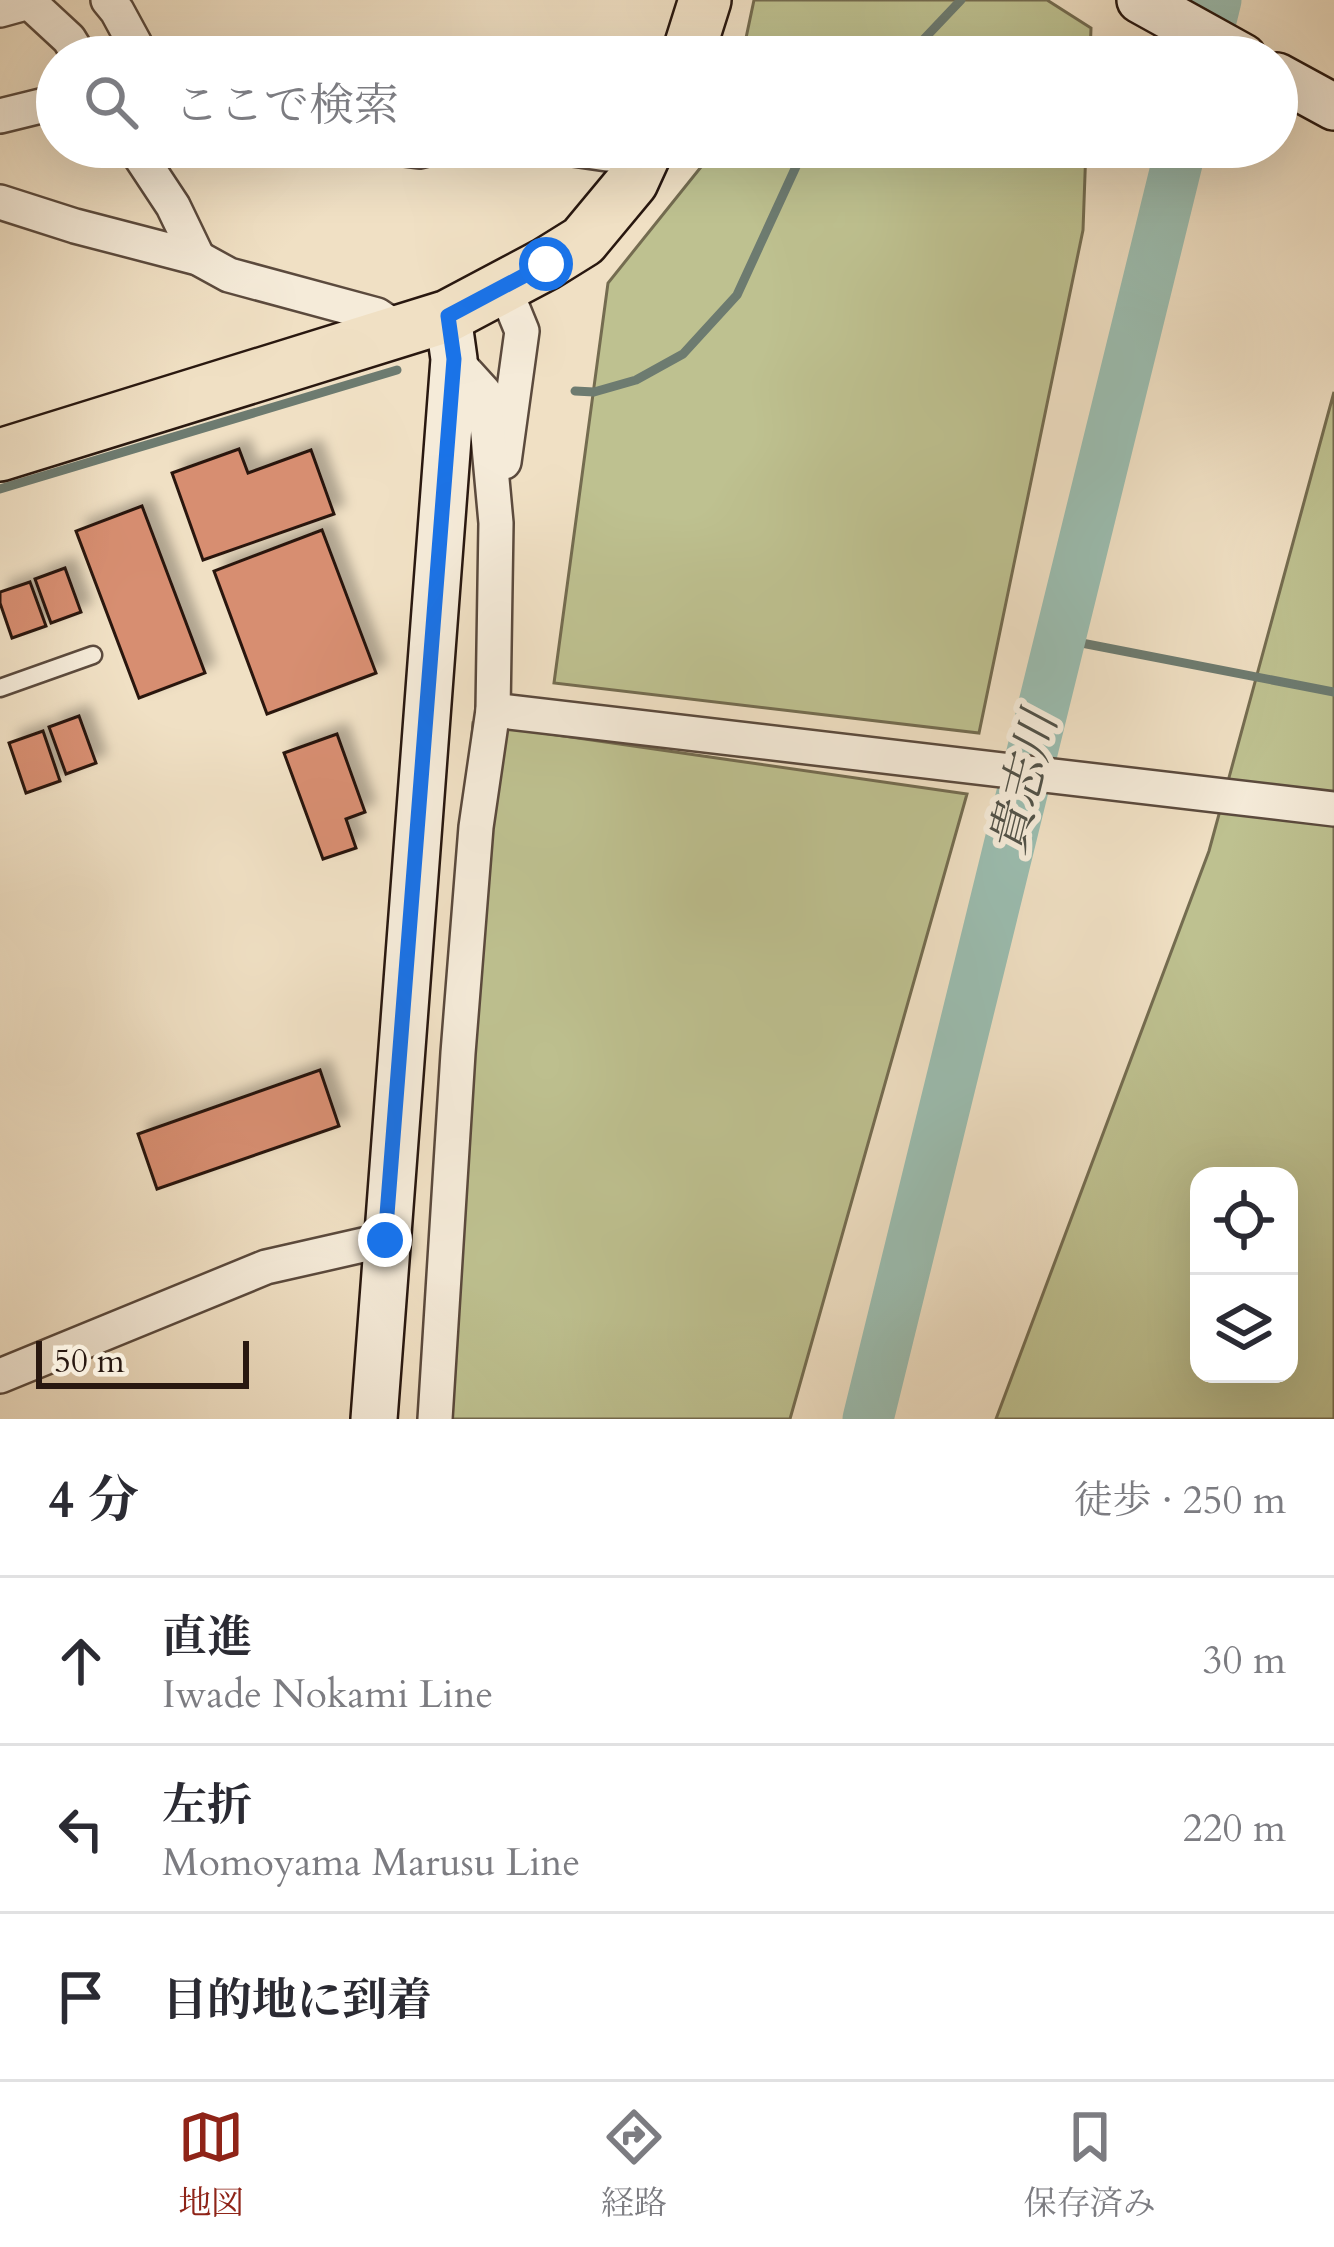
<!DOCTYPE html>
<html lang="ja">
<meta charset="utf-8">
<style>
body{margin:0;font-family:Cardo,"Noto Serif JP",serif;background:#f2f2f3;color:#2b2b33}
.controls{position:absolute;right:36px;bottom:36px;display:grid;overflow:hidden;border-radius:24px;box-shadow:0 12px 48px #0002}
.controls button{width:108px;height:108px;display:grid;place-items:center;padding:0;border:0;border-bottom:3px solid #e1e1e2;background:#fff;color:#2b2b33;font:60px sans-serif}
.scale{position:absolute;left:36px;bottom:30px;width:213px;box-sizing:border-box;padding-left:12px;border:6px solid #291810;border-top:0;font-size:33px;line-height:42px;white-space:nowrap;color:#291810;-webkit-text-stroke:9px #f5ebd9;paint-order:stroke}
.stop{position:absolute;width:36px;height:36px;margin:-27px;border:9px solid #1a73e8;border-radius:50%;background:#fff}
.stop.end{background:#1a73e8;border-color:#fff;box-shadow:0 3px 12px #0008}
.list{margin:0;padding:0;list-style:none}
h2{display:flex;justify-content:space-between;align-items:center;height:156px;margin:0;padding:0 48px;font-size:51px}
h2 small{font-size:39px;font-weight:400;color:#7c7c81}
.list li{display:grid;grid-template-columns:78px 1fr auto;gap:36px;align-items:center;box-sizing:border-box;height:168px;padding:0 48px;border-top:3px solid #e1e1e2}
.list b{display:block;font-size:45px;white-space:nowrap}
.list p{margin:0;font-size:39px;white-space:nowrap;color:#7c7c81}
.list em{font-size:39px;font-style:normal;color:#7c7c81}
.icon{flex:none;width:66px;height:66px;fill:none;stroke:currentColor;stroke-width:2;stroke-linecap:round;stroke-linejoin:round}
.map{position:relative;flex:none;width:1334px;height:1419px;overflow:hidden}
.search{position:absolute;background:#fff;box-shadow:0 12px 48px #0002;left:36px;right:36px;top:36px;height:132px;display:flex;align-items:center;gap:30px;box-sizing:border-box;padding:0 42px;border-radius:66px;color:#7c7c81;font-size:45px}
.sheet{height:660px;background:#fff}
nav{display:flex;justify-content:space-around;align-items:center;box-sizing:border-box;height:168px;border-top:3px solid #e1e1e2;background:#fff;font-size:33px;color:#7c7c81}
nav a{display:grid;justify-items:center;gap:6px}
nav .on{color:#8f2418}
.map>svg:first-child{display:block}
.green{fill:#bec190;stroke:#746c50;stroke-width:3;fill-rule:evenodd}
.lines{fill:none;stroke-linecap:round;stroke-linejoin:round}
.stream{stroke:#6d7b70;stroke-width:9}
.river{stroke:#9bbdb0;stroke-width:51}
.building{fill:#d78e71;stroke:#291810;stroke-width:3;filter:url(#shadow)}
.lane-casing{stroke:#5b4a3d;stroke-width:21}
.street-casing{stroke:#5b4a3d;stroke-width:38}
.secondary-casing{stroke:#291810;stroke-width:50}
.primary-casing{stroke:#291810;stroke-width:56}
.lane{stroke:#f5ebd9;stroke-width:16}
.street{stroke:#f5ebd9;stroke-width:33}
.secondary{stroke:#f5ebd9;stroke-width:45}
.primary{stroke:#f0e0c4;stroke-width:51}
.route{stroke:#1a73e8;stroke-width:15}
.labels{text-anchor:middle;dominant-baseline:central;stroke-width:12;stroke-linejoin:round;paint-order:stroke}
.water-label{font-size:48px;font-style:italic;fill:#515248;stroke:#f5ebd9}
</style>
<div class="map">
<svg width="1334" height="1419" viewBox="0 0 1334 1419">
<defs>
<filter id="shadow"><feDropShadow dx="10" dy="-10" stdDeviation="6" flood-color="#0004"/></filter>
</defs>
<rect width="100%" height="100%" fill="#f0e0c4"/>
<filter id="stains"><feTurbulence type="fractalNoise" baseFrequency=".00167" numOctaves="4"/><feColorMatrix values="0 0 0 0 .2 0 0 0 0 .09 0 0 0 0 .02 0 0 0 .5 -.17"/></filter>
<radialGradient id="worn" r=".72"><stop offset=".6" stop-color="#630" stop-opacity="0"/><stop offset="1" stop-color="#630" stop-opacity=".3"/></radialGradient>
<!-- green -->
<g class="green">
<polygon points="754,0 1047,0 1091,28 1090,57 742,57"/>
<polygon points="717,147 1086,147 1083,230 979,733 554,683 608,283"/>
<path d="M1334 392V1419H996L1209 851ZM1199 1176H1289V1374H1199Z"/>
<polygon points="473,723 967,794 790,1419 420,1419"/>
</g>
<g class="lines">
<!-- stream -->
<g class="stream">
<polyline points="897,57 923,40 961,0"/>
<polyline points="575,391 594,392 636,380 683,354 737,295 805,147"/>
<polyline points="0,489 397,370"/>
<polyline points="1061,639 1334,692"/>
</g>
<!-- river -->
<g class="river">
<polyline points="1202,57 1216,0"/>
<polyline points="868,1419 1181,147"/>
</g>
</g>
<!-- building -->
<g class="building">
<polygon points="239,449 248,473 311,450 334,514 203,560 172,473"/>
<polygon points="142,506 205,673 139,698 76,531"/>
<polygon points="322,530 376,673 267,714 214,571"/>
<polygon points="65,568 81,612 51,623 35,579"/>
<polygon points="30,582 46,626 12,638 0,603 0,592"/>
<polygon points="79,716 96,763 66,774 49,727"/>
<polygon points="43,731 60,781 26,793 9,743"/>
<polygon points="337,734 365,812 346,819 356,848 323,859 284,753"/>
<polygon points="320,1070 339,1126 157,1189 138,1134"/>
</g>
<g class="lines">
<!-- lane casing -->
<g class="lane-casing">
<polyline id="lane" points="0,688 93,655"/>
</g>
<!-- street casing -->
<g class="street-casing">
<g id="street">
<polyline points="108,0 117,11 142,57"/>
<polyline points="0,10 29,2 69,39 80,57"/>
<polyline points="0,116 57,102"/>
<polyline points="134,147 173,206 198,258"/>
<polyline points="388,147 419,151 435,147"/>
<polyline points="559,147 607,154"/>
<polyline points="0,202 75,226 198,258 229,275 377,315 401,331"/>
<polyline points="504,287 522,331 504,462"/>
<polyline points="493,710 1334,809"/>
<polyline points="0,1376 266,1267 385,1240"/>
<polyline points="435,1419 458,1053 476,827 493,710 496,523 484,392 454,359"/>
</g>
</g>
<!-- secondary casing -->
<g class="secondary-casing">
<g id="secondary">
<polyline points="1140,0 1243,57"/>
<polyline points="1277,76 1334,107"/>
<polyline points="374,1419 454,359 448,316"/>
</g>
</g>
<!-- primary casing -->
<g class="primary-casing">
<g id="primary">
<polyline points="687,57 705,0"/>
<polyline points="0,455 448,316 546,264 583,241 632,182 648,147"/>
</g>
</g>
<!-- lane -->
<use href="#lane" class="lane"/>
<!-- street -->
<use href="#street" class="street"/>
<!-- secondary -->
<use href="#secondary" class="secondary"/>
<!-- primary -->
<use href="#primary" class="primary"/>
</g>
<g class="lines">
<!-- route -->
<polyline class="route" points="385,1240 454,359 448,316 546,264"/>
</g>
<g class="labels">
<!-- water labels -->
<g class="water-label">
<text transform="translate(1024 783) rotate(-76)">貴志川</text>
</g>
</g>
<rect width="100%" height="100%" filter="url(#stains)"/>
<rect width="100%" height="100%" fill="url(#worn)"/>
</svg>
<div class="controls">
<button><svg class="icon" aria-label="locate" viewBox="0 0 24 24"><circle cx="12" cy="12" r="6"/><path d="M12 2v4M12 18v4M2 12h4M18 12h4"/></svg></button>
<button><svg class="icon" aria-label="layers" viewBox="0 0 24 24"><path d="M12 4l9 5-9 5-9-5zM3 14l9 5 9-5"/></svg></button>
</div>
<div class="scale">50 m</div>
<div class="stop" style="left:546px;top:264px"></div>
<div class="stop end" style="left:385px;top:1240px"></div>
<div class="search"><svg class="icon" aria-label="search" viewBox="0 0 24 24"><circle cx="10" cy="10" r="6"/><path d="M15 15l6 6"/></svg>ここで検索</div>
</div>
<section class="sheet">
<h2>4 分<small>徒歩 · 250 m</small></h2>
<ul class="list">
<li><svg class="icon" aria-label="ahead" viewBox="0 0 24 24"><path d="M12 20V5M6 11l6-6 6 6"/></svg><div><b>直進</b><p>Iwade Nokami Line</p></div><em>30 m</em></li>
<li><svg class="icon" aria-label="left" viewBox="0 0 24 24"><path d="M17 20v-9H6M10 6l-5 5 5 5"/></svg><div><b>左折</b><p>Momoyama Marusu Line</p></div><em>220 m</em></li>
<li><svg class="icon" aria-label="arrive" viewBox="0 0 24 24"><path d="M6 21V4h12l-3 4 3 4H6"/></svg><div><b>目的地に到着</b></div></li>
</ul>
</section>
<nav>
<a class="on"><svg class="icon" aria-label="map" viewBox="0 0 24 24"><path d="M3 6l6-2 6 2 6-2v14l-6 2-6-2-6 2zM9 4v14M15 6v14"/></svg>地図</a>
<a><svg class="icon" aria-label="directions" viewBox="0 0 24 24"><path d="M12 3l9 9-9 9-9-9zM9 14v-3h6M13 9l2 2-2 2"/></svg>経路</a>
<a><svg class="icon" aria-label="saved" viewBox="0 0 24 24"><path d="M7 4h10v16l-5-4-5 4z"/></svg>保存済み</a>
</nav>
